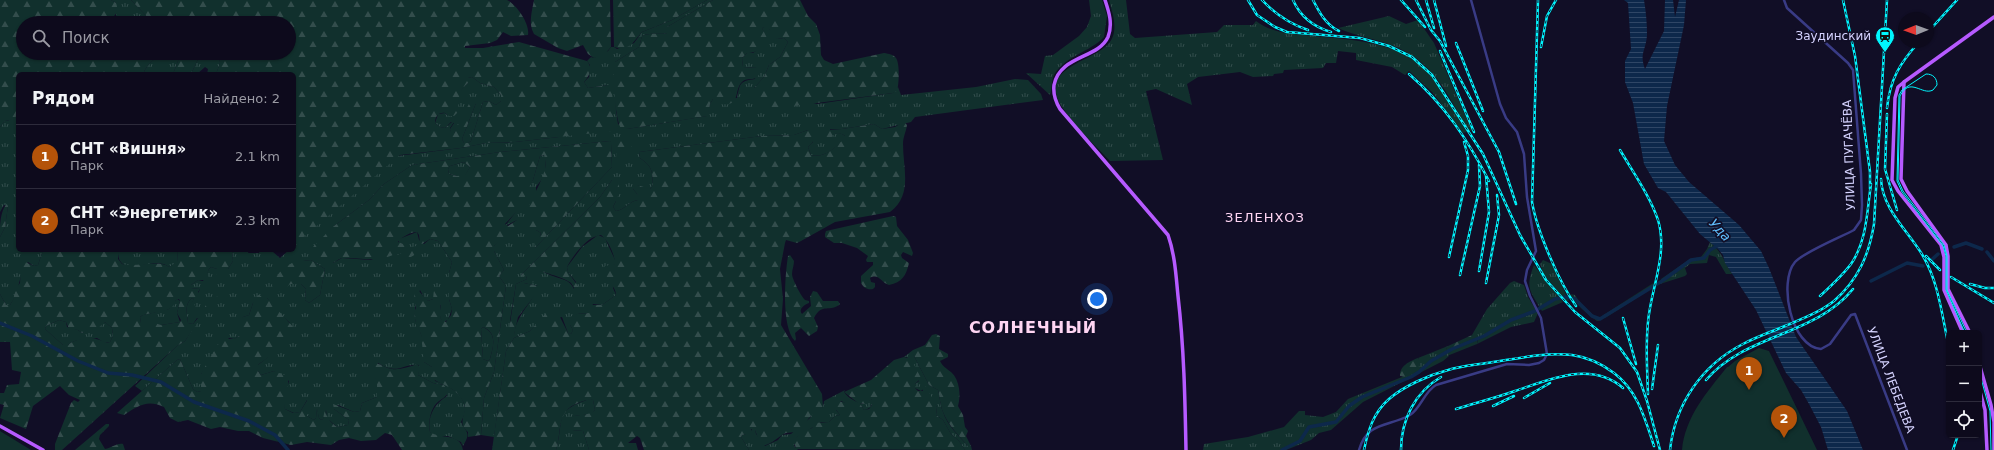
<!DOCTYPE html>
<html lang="ru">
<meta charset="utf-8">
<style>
body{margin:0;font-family:"DejaVu Sans",sans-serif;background:#161325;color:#f1f3f6}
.controls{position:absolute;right:12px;bottom:12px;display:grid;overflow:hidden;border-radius:6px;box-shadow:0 1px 3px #0004}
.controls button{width:36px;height:36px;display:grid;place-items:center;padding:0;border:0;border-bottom:1px solid #2d2b3b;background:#0d0a1c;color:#f1f3f6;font:20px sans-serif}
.compass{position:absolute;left:1898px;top:12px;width:36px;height:36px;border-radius:50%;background:#0d0a1c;box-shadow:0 1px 3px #0004;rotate:269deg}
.you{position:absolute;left:1097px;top:299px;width:14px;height:14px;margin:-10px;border:3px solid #fff;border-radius:50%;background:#1a73e8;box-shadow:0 0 0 6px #1a73e833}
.badge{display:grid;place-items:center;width:26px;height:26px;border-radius:50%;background:#b45309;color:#fff;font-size:13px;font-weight:700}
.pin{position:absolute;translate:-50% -33px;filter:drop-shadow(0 1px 2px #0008)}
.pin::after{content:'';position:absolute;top:21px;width:14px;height:12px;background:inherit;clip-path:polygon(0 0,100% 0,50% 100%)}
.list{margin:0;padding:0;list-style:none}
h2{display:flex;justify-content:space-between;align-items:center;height:52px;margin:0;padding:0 16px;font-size:17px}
h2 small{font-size:13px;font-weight:400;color:#9a9aa3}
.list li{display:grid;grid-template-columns:26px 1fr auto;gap:12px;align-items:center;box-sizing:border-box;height:64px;padding:0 16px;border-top:1px solid #2d2b3b}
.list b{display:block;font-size:15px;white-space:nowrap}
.list p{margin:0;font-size:13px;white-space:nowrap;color:#9a9aa3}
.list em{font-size:13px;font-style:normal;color:#9a9aa3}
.icon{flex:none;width:22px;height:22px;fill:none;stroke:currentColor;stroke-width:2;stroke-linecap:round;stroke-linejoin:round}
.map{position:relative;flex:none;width:1994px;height:450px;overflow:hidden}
.search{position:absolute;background:#0d0a1c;box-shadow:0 1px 3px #0004;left:16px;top:16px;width:280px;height:44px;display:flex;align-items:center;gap:10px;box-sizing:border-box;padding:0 14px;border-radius:22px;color:#9a9aa3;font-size:15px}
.panel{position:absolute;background:#0d0a1c;box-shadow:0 1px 3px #0004;left:16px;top:72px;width:280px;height:180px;border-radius:6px}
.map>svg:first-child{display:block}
.grass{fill:url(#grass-tufts);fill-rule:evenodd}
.forest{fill:url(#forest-firs);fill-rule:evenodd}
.garden{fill:#11302d}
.water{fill:url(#water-rules)}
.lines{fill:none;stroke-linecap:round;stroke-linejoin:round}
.river{stroke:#0d284b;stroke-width:3.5}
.minor{stroke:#393b85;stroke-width:2.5}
.major{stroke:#b65aff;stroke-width:3.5}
.tram{stroke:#00f6fe;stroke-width:1}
.rail-casing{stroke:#00f6fe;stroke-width:2.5}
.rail{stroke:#110e26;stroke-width:1;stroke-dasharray:3;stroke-linecap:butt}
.labels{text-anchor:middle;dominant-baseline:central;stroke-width:3.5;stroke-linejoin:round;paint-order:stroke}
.poi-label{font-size:12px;fill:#d5d3ff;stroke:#110e26;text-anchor:end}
.street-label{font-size:12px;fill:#d5d3ff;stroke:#110e26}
.neighbourhood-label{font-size:13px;letter-spacing:1px;fill:#ffd5f3;stroke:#110e26}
.water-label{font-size:13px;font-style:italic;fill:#61c0ff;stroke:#110e26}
.district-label{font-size:16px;font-weight:bold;letter-spacing:1px;fill:#ffd5f3;stroke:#110e26}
</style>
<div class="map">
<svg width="1994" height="450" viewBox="0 0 1994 450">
<defs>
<pattern id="grass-tufts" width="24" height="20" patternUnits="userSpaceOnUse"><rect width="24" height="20" fill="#11302d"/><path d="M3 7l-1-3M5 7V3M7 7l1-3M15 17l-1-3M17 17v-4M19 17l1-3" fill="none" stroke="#334d4c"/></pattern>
<pattern id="forest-firs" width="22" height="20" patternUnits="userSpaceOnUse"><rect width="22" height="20" fill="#11302d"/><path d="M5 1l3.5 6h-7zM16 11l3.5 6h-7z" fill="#334d4c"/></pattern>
<pattern id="water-rules" width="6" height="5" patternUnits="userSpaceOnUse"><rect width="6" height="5" fill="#0d284b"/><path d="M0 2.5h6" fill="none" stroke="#2f4666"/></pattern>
</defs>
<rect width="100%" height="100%" fill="#110e26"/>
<!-- grass -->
<g class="grass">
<polygon points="111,0 131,0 153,23 110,23 116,16 116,3"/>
<path d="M707 0H713L667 27V33C660 35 650 32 642 36L639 47 615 62 616 112 618 124 627 129 707 116 710 104 713 99 737 98C740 84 739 81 755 79L757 68 743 67 742 58 747 53H753L768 42 762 28 767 26 777 39 784 38 788 42 780 57 769 65 764 77 754 88 817 104 893 93 898 87 901 95 976 87 1015 79 1028 80 1041 94 1043 100 915 117 911 122 882 129 874 124 842 129H830V137C835 132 840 132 845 136V139C834 148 826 158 811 155L808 147 813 142 808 130 794 135 762 136 639 152 640 158C653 167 652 171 653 185L650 189H645L637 185 633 189 638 195V200C629 201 625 210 616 211L613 207 616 201 612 180 600 197 521 275 526 276 527 279 516 284 510 320 514 335C516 315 532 304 538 286L524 283 525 282H534L535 271C542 270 546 274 553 276 563 280 569 279 574 289L576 282 568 272 567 267 582 247 598 235 605 238 615 260V264L612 266 613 288 616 295 602 305 593 304 589 313 577 314 570 325 573 330 571 334 568 333 562 317 538 323 530 331 514 338 506 351 494 437 481 435 484 398 494 372 506 286 499 276 504 270 494 251V246L517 220 505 226 515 213 533 180 540 156 544 155 546 158 545 175 536 187V230L541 233 535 248 612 167 611 143 610 141 500 152 412 165 384 184 369 200 334 226 333 263 342 258 371 260 403 244 399 243V239L417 232 419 240 424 244 430 239 438 241 452 262 449 273V299L452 309 448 320 443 322C438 316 440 311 441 305L433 299 428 301 425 299 420 290C416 301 413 312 416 323 417 327 420 330 421 334 424 342 425 354 424 362L432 367 435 381C447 384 466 395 465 410 465 413 463 418 461 422 467 434 471 432 463 446L461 442 448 436H435L430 432C427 417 434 404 447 396L444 385 433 383 418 375 419 365C403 363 398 376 378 363L373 375 377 380V397L362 403 360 411 354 412 338 405 334 409 349 420 348 425 337 427 327 418 326 410 323 419 321 420 319 418 317 409 316 418 314 420 307 416V400L300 412 294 413 285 409 284 400 289 381 274 371 261 375 258 371V365L268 357 290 323 278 312 267 298 253 303 249 315 243 317 239 336 234 339 229 338 201 374V391L197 392 193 389 180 359 177 360 142 391 135 386 177 346 185 341 199 319 197 318 193 324 188 323C187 313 184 305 192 298L194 299 190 306 193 305 200 289 191 288V285L198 280 203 281 209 269 211 267 217 269 224 267 228 269 233 261 232 250H249L248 253H259L260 250H273V252L280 258 289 250H294L296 241 397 156 461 148 486 143 515 142 559 137 608 85 588 88 584 82 589 77 590 65 587 61 591 57 594 58 608 51 611 47H614L617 49 634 43 642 32 672 20ZM311 260 325 269 320 295 309 303 305 300 306 289 301 284H290L303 261Z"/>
<path d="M1089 0H1102L1107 16 1104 37C1090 52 1065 56 1054 75 1051 81 1052 90 1050 95L1026 73 1041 74 1045 56 1053 55 1079 36 1087 27 1091 16Z"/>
<path d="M1109 0H1126L1130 34 1135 38 1217 32 1224 25H1253L1256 21C1273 34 1294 34 1314 36 1354 40 1406 42 1432 77 1445 94 1455 114 1467 132L1463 133 1433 93 1409 71 1405 75 1392 67 1356 60V53L1338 51 1336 63H1326L1323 68 1284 70 1283 73 1274 74 1273 76 1253 77 1240 72 1198 77 1187 84 1192 105 1156 89 1146 91 1163 160 1110 161C1096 146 1063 115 1057 97 1046 62 1105 61 1113 36 1117 24 1112 12 1109 0Z"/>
<path d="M1389 16 1406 24 1418 20 1434 43 1472 131H1469C1446 93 1435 62 1391 45 1373 38 1355 36 1338 28Z"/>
<path d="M168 53H181L173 74H143C148 62 156 57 168 53Z"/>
<polygon points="201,53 219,53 220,63 216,74 207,74 208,69 205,67 197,74 191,74"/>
<path d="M472 77 480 83 494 87 501 95V101L496 105 489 101 483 102 471 141 468 143H464L462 139 476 103 454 133H451L450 129 454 123 451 122 445 128 440 127 435 123 438 114 445 113 447 115 458 105C458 95 460 89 468 83V78Z"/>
<path d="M18 109V250H43L38 265 34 266 28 262C18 274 20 292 10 305H6L0 294V237L5 227 8 206 4 205 0 212V127L5 121C14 120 15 116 18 109Z"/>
<polygon points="464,162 470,167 465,176 457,176 449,174 448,169 450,166"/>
<path d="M1710 242C1722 252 1724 261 1732 274H1726L1716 257 1709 255 1707 263 1690 264 1685 268 1687 274 1685 276 1660 284 1661 279 1690 259 1701 257 1707 249Z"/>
<path d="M118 250H178L177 263 169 267C154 254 117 282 118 250Z"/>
<polygon points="1543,260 1552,264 1569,301 1566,301 1544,275 1540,264"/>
<path d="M1534 265 1563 302 1542 311C1530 291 1525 288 1534 265Z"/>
<polygon points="1514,281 1524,285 1528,297 1538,313 1534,322 1511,327 1477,344 1478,340 1472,335 1487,309 1510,283"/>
<polygon points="1655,282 1654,287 1605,318 1602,316"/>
<path d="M1570 294 1575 295 1581 304 1600 321H1597C1586 313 1577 306 1570 294Z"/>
<polygon points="177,299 180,301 177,313 180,322 161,325 141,323 140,317 143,315 169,309"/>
<path d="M59 320 66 322 67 327 78 330 82 333 105 322 112 328 113 336 110 342 105 343 97 338C87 341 77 337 68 345H63L45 329 46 326Z"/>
<path d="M483 327C498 334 493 347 490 359L488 361 483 359 481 329Z"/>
<polygon points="1448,346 1446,349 1447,356 1449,356 1443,361 1363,402 1331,430 1319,433 1311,440 1286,450 1203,450 1204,444 1248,437 1284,427 1299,411 1305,411 1305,415 1323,417 1336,412 1348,399 1402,377 1419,359 1418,358"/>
<path d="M913 350 914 356 929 385 938 390C940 397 940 405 943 412 947 425 959 436 968 446H971L972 450H965L959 441 951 434 943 420 936 415 937 407 921 386 923 389 921 391 915 388V384L919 381 907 357H904Z"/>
<path d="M845 390 844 392C848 398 856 402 863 404L872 399 873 400C872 406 870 409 864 410L861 405H850L841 401 836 410 840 415 835 416 829 422H821L797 437 794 446 798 450H749L741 437 742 435 750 433 752 429H755L756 434 765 446 778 440 782 435 791 434 810 418 813 412 823 407 824 401Z"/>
<path d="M590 399 593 400 595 410 591 414 574 416 572 430 583 431 589 450H556C565 420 552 411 590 399Z"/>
</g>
<!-- forest -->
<g class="forest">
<path d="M0 0H111L116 3C120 14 113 15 110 23H23V53H144V55L147 57 153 53H168C156 57 148 62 143 74H18C18 89 20 105 15 119L5 121 0 127Z"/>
<path d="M131 0H507C517 5 530 24 528 35L511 36 503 32 497 40 490 43 465 46V48H483L519 42 587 61C593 68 590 75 584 82L588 88 608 85 612 87 614 128 612 131 515 142 486 143 461 148 400 155 294 245V74H216L220 63 219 53H289V23H153ZM472 77 480 83 494 87 501 95V101L496 105 489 101 483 102 471 141 468 143H464L462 139 476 103 475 99 471 100 454 133 451 132 450 128 454 122H452L445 128 440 127 435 123C435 116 439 112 445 113L449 116H454L458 112C459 99 458 91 468 83V78Z"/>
<path d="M534 0H610L611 47 604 55 594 58 588 54 583 45 567 51 558 48 534 34C528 24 532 11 534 0Z"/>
<polygon points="613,0 707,0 672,20 642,32 631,45 622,49 614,47"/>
<path d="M713 0H800L808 16 816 24 820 35 821 55 824 60 833 64 884 53C889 54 893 54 896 58 900 64 899 84 897 91L893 93 779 108H758L755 103 754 88 764 77 769 65 780 57 788 42 784 38 777 39 771 37 770 30 766 27 762 28 769 42C765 48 754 53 747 53L742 58 743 67 757 68 760 72C757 83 748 76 742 82 733 91 742 107 720 104L717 100 713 99 710 104 708 116 627 129 621 128C615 120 612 72 615 62L639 47 642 36C650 32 660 35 667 33V27Z"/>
<polygon points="181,53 201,53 191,74 173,74"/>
<path d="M902 123H905L907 125C906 132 903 137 903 144 903 169 913 195 890 212L835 222 801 241 797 243 786 240 785 243 780 269 783 299 781 325 822 394 823 407C814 414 806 417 804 429 797 433 793 432 786 433 780 435 772 445 761 446L755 430 751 429V437L747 434 742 435 741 437 749 450H644L640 438 637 436 628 443H636L638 450H589L583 431 572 430 569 427 568 420C574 412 587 418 595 410L593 400C588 399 583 401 578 403 556 411 562 432 556 450H492L506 351 514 338 530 331 546 313 551 310 558 313 568 333 571 334 573 330 570 325V317L577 314 589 313V305H602L616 295C616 284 604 283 605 266L615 264C615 255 608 240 601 235 587 236 573 256 567 267L568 272 580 289 579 292C574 290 574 287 571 283 567 279 540 270 535 271V282L524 283 538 286 539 290 518 317 514 335 509 342V330L516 284 527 279 526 276 521 277V275L600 197 612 180H618C621 192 618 197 613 207L616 211C625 210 629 201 638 200V195L633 189 634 184 650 189 653 185C652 171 653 167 640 158L639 152 762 136 794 135 808 130 814 131C815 139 814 142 808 147L811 155C826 158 834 148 845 138V136C839 131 831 133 830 142L826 143 821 137 822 133 826 130 842 129 874 124 882 129 895 127Z"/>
<path d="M610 141 611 142 612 167 535 248 534 239 540 236 541 233 536 230 533 234 531 233C529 227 526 219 527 212 531 196 552 169 544 155L540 156 533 180 520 208 505 224 508 226 517 220 519 224 494 246V251L504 270 499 276 506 286 494 372 484 398 481 435 468 437V432C454 420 472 412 461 398 453 386 441 385 430 377L432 367 424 362 421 334 416 325 414 312 416 308 414 294 417 289 428 301 433 299 434 289 440 288C444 298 438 309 441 319L446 322 451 315 452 309 449 299V273L452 262 438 241 430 239 422 244 420 243 419 235 417 232C411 232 401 237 398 242L406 245 405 247C381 266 369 257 343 258 336 259 333 266 326 264 319 264 315 259 310 255V250L334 226 369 200 384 184 412 165 500 152ZM464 162 470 167 465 175 457 176 449 174 448 169 450 166ZM483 327C498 333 493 347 490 359L488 361 483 359 481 329Z"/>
<polygon points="617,141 636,142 618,161 616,161"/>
<path d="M12 199 14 202 8 206 5 227 0 237C0 222 0 207 12 199Z"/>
<path d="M893 216 896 217 897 226 908 240 913 253 912 256 903 252 901 255 902 258 909 263C906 276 902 282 889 285 881 283 879 273 870 278L871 282 875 283V287L873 289C867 290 864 288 861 283V276L873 265V262H867L866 260 868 256 857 248 842 243H834L825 237V234L826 231Z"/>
<path d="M415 246 419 248C417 258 401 261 392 260V258Z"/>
<path d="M43 250H118V259L122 264C136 268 159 259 169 267L177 262 178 250H232L233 261 228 269 222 268 219 277 216 274 217 269 211 267 209 269 207 274 209 278 207 280H198L191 285V288L200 289 198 292 203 297 201 301 194 303 196 309 189 306 194 299 192 298C184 305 187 313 188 323L193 324 198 318 200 319 185 341 177 346 62 450H55V444L71 403 74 400 78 402 80 400 69 395 60 386 33 406 26 429 0 418 4 405 0 404V393H4L7 385 19 384 21 372 12 370 10 342H0V294L6 305H10L13 300 16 288 20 283 21 263 23 261 34 266 38 265ZM176 300 179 299 180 301 177 313 181 320 180 322 161 325 151 322 141 323 140 317C149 310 172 316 176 300ZM59 320 66 322 69 329 78 330 82 333 98 328 105 322 112 328 113 336 110 342 106 343C96 336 77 337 68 345H63L45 329 46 326Z"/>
<path d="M790 255 794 261C794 265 792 270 792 274 792 279 801 296 805 300L809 301V303C804 305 798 309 802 314L811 306 810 297 813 291 817 292 823 301H838L840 304C830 313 822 302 814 318L818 327 817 331 809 336 801 328 795 333 796 339 795 341C781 327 785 275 788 256Z"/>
<path d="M299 259 303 261 311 260 325 269 320 295 309 303 305 300 306 289 301 284H290L284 290 277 292 272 290C271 275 288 265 299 259Z"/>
<path d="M258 295 267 298 293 327C292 344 270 355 258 365V371L261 375 274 371 287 376C291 386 284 397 285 409L293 413 300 412 308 399 307 416 314 420 316 418 317 407 319 418 321 420 323 419 325 409C327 418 330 422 337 427L348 425 349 420 334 409 333 404 354 412 360 411 362 403 377 397V381C372 374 367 373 370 364 378 361 384 368 392 369 400 370 409 367 417 364L420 367 418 375 433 383 444 385 448 392C446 397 443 398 439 401 430 408 428 423 430 432 441 440 460 432 463 450H402L392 435 385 433 376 440 361 441 349 438 339 440 331 445 307 442 291 445 263 438 249 431H238L220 427 211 429 188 420 178 422 170 418 164 407C147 399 138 406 124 415L117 413 177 360 180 359 193 389 197 392 201 391V374L216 347 223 339H234L239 336V323L243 317 249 315 253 303Z"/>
<polygon points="218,296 221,296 221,299 202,316 200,316 207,303"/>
<path d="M936 334 940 336 939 349 948 354V357L940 361C943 367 946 368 951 372 960 380 961 396 958 406L963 415 965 427 968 431 966 436 971 446H968C959 436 948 425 943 412 940 405 940 397 938 390L929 385 913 354V350L925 345 932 335Z"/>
<polygon points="1472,335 1478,337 1477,344 1447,356 1446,349 1448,346"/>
<path d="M904 357 911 359 921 378 915 384V388L918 391H923L920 384 924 383 937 407 936 415 943 420 951 434 959 441 965 450 796 449 794 441C797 435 805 430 812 428L815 423 829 422 835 416 840 415 834 407 836 401 861 405 864 410 869 409 872 405V399L865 404 858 403 844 392 871 380 894 360Z"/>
<path d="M1418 358 1420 361 1418 370 1408 377 1400 376C1399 366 1410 361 1418 358Z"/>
<path d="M106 424H109V426L100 435 99 439 105 449C112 448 116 443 123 444L125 450H75Z"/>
</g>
<!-- garden -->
<g class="garden">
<path d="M1759 348 1769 351 1817 450H1682C1685 417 1707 392 1727 367H1728L1735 361Z"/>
<polygon points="0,431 31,450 0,450"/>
</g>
<!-- water -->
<path class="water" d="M1624 0H1644C1646 12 1647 23 1647 35 1646 51 1639 53 1645 69L1664 31 1665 0H1673L1675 17 1679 0H1686L1684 25 1667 106 1664 141 1675 165 1689 182 1739 225 1761 251 1769 268 1796 337 1847 411 1863 450H1828L1821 427 1809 404 1801 390 1786 373 1756 310 1725 263 1723 255 1718 249 1700 234 1666 192 1658 188 1644 164 1633 103 1625 82V61L1631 49 1628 3Z"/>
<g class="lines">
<!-- river -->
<g class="river">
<polyline points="1954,247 1966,243 1982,249"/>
<polyline points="1987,252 1994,261"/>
<polyline points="1927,264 1938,254"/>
<polyline points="1871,281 1907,263 1923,266"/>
<polyline points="0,323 32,336 78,361 108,373 132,375 161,382 194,402 249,421 275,435 288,450"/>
<polyline points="1282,450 1300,441 1309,427 1336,422 1349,406 1362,397 1411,377 1419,372 1431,361 1452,349 1484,336 1511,320 1535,311 1555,299 1565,297 1575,299 1592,316 1600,319 1662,281 1691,260 1704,258 1710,250 1719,245"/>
</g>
<!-- minor -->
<g class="minor">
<path d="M1784 0 1787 8 1848 63 1853 70 1861 174 1862 205 1861 220 1854 230C1841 237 1804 252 1795 262 1778 282 1791 347 1821 349L1830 344 1851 315 1855 314 1907 450"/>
<path d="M1359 450C1367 421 1389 427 1410 415 1421 408 1424 392 1436 385L1507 364 1529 365 1539 363 1544 360 1547 354 1541 318 1530 296 1525 281 1527 270 1536 251 1527 197 1524 154 1517 132 1506 118 1500 104 1471 0"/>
</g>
<!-- major -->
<g class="major">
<path d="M1105 0C1109 12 1113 24 1108 37 1098 59 1060 55 1054 85 1053 94 1055 101 1060 109L1168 235C1175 255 1176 276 1178 296 1184 348 1185 398 1186 450"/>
<polyline points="1904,82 1901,179 1907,191 1946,245 1948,256 1948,289 1970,333"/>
<polyline points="1963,333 1944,290 1944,257 1941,245 1898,191 1892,180 1895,98 1898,87 1904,82 1994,17"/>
<polyline points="1979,363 1991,405 1994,422 1994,450"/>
<polyline points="1979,388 1985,410 1987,450"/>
<polyline points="0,426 43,450"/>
</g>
<!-- tram -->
<g class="tram">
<path d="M1965 333 1946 290V256L1943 246 1902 192 1897 181 1899 95 1902 90 1926 74C1933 74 1937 78 1937 85L1933 90C1922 96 1910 76 1900 96L1898 180 1903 191 1944 245 1947 256V290L1967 333"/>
<polyline points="1979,371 1990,411 1991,450"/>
</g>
<!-- rail casing -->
<g class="rail-casing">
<g id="rail">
<polyline points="1248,0 1257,15 1275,27 1287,32 1360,38 1389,46 1412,57 1432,75 1483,154 1520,235 1546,280 1575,312 1620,348 1637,372 1647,401 1660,450"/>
<path d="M1262 0C1275 14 1290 24 1308 30"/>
<path d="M1293 0C1300 16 1314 27 1331 32"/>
<path d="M1313 0C1319 12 1326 25 1339 31"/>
<polyline points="1401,0 1425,27"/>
<polyline points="1416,0 1431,30 1440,41 1499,152 1516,204"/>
<polyline points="1426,0 1434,28"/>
<polyline points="1434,0 1446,46"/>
<path d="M1538 0 1532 202C1537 231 1559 282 1576 306"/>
<polyline points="1843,0 1855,56 1870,172 1870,189"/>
<polyline points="1928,32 1957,0"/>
<polyline points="1456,43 1483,111"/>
<polyline points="1541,47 1547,16 1556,0"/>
<polyline points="1440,51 1474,132"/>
<path d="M1409 74C1444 104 1468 140 1489 181"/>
<path d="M1887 108C1890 79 1900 63 1919 42"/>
<polyline points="1887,114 1885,169 1897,210"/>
<path d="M1620 150C1633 172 1650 196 1658 220 1667 250 1655 279 1650 308 1645 333 1647 368 1648 394"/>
<path d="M1881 179C1882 209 1909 232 1923 256 1939 283 1942 317 1949 347"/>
<polyline points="1926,256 1940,270"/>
<polyline points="1449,257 1468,170 1468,156 1464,142"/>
<polyline points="1479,271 1489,212 1486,176"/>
<polyline points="1460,275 1480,186 1479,165"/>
<polyline points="1951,277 1994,303"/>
<polyline points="1486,283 1499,215 1497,195"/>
<polyline points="1970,284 1985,288 1994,288"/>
<path d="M1820 296C1831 286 1842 276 1851 264 1867 241 1867 211 1871 184"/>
<polyline points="1623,318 1636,364"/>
<path d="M1706 380C1745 334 1815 336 1853 289"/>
<polyline points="1652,389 1658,345"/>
<polyline points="1524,398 1550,383"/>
<polyline points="1493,406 1514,396"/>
<path d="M1456 409C1475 403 1495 398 1515 391 1549 380 1591 360 1623 388"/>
<path d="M1364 450C1368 431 1373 413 1389 399 1404 386 1429 375 1448 370 1461 366 1475 365 1487 363 1515 359 1544 352 1572 355 1587 357 1602 364 1614 373 1638 391 1645 419 1654 446"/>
<path d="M1401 450C1401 420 1415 392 1441 377"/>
<path d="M1670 450C1675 404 1702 365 1743 344 1756 337 1771 332 1785 326 1802 319 1820 312 1834 301 1858 280 1869 255 1874 224L1887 0"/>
<polyline points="1953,450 1958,435"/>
</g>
</g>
<!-- rail -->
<use href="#rail" class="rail"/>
</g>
<!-- icons -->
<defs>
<g id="station-pin" transform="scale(1)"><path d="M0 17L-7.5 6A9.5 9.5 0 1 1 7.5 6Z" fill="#00f6fe" stroke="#110e26"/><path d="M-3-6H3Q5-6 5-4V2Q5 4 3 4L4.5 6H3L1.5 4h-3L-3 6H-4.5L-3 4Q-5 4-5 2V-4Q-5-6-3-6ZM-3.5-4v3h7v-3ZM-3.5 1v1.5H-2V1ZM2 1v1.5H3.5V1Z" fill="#111"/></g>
</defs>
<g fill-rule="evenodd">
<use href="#station-pin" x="1885" y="36"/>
</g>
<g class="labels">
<!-- poi labels -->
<g class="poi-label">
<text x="1871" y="36">Заудинский</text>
</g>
<!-- street labels -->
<g class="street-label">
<text transform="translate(1849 155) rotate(-92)">УЛИЦА ПУГАЧЁВА</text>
<text transform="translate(1891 380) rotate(69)">УЛИЦА ЛЕБЕДЕВА</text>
</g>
<!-- neighbourhood labels -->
<g class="neighbourhood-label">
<text x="1265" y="217">ЗЕЛЕНХОЗ</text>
</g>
<!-- water labels -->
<g class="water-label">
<text transform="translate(1720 230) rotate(48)">Уда</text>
</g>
<!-- district labels -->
<g class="district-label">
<text x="1033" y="327">СОЛНЕЧНЫЙ</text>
</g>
</g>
</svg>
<div class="controls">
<button>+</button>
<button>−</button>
<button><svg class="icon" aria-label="locate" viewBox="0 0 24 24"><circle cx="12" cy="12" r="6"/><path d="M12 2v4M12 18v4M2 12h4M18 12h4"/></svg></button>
</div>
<svg class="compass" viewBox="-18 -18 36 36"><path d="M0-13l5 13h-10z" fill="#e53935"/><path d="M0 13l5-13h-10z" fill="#9a9aa3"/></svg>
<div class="you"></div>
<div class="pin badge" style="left:1749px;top:390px">1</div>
<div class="pin badge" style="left:1784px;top:438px">2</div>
<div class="search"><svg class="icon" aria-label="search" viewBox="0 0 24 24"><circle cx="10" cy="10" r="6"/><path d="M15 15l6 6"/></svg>Поиск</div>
<section class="panel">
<h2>Рядом<small>Найдено: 2</small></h2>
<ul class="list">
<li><span class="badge">1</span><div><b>СНТ «Вишня»</b><p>Парк</p></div><em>2.1 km</em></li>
<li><span class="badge">2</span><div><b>СНТ «Энергетик»</b><p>Парк</p></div><em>2.3 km</em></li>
</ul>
</section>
</div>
